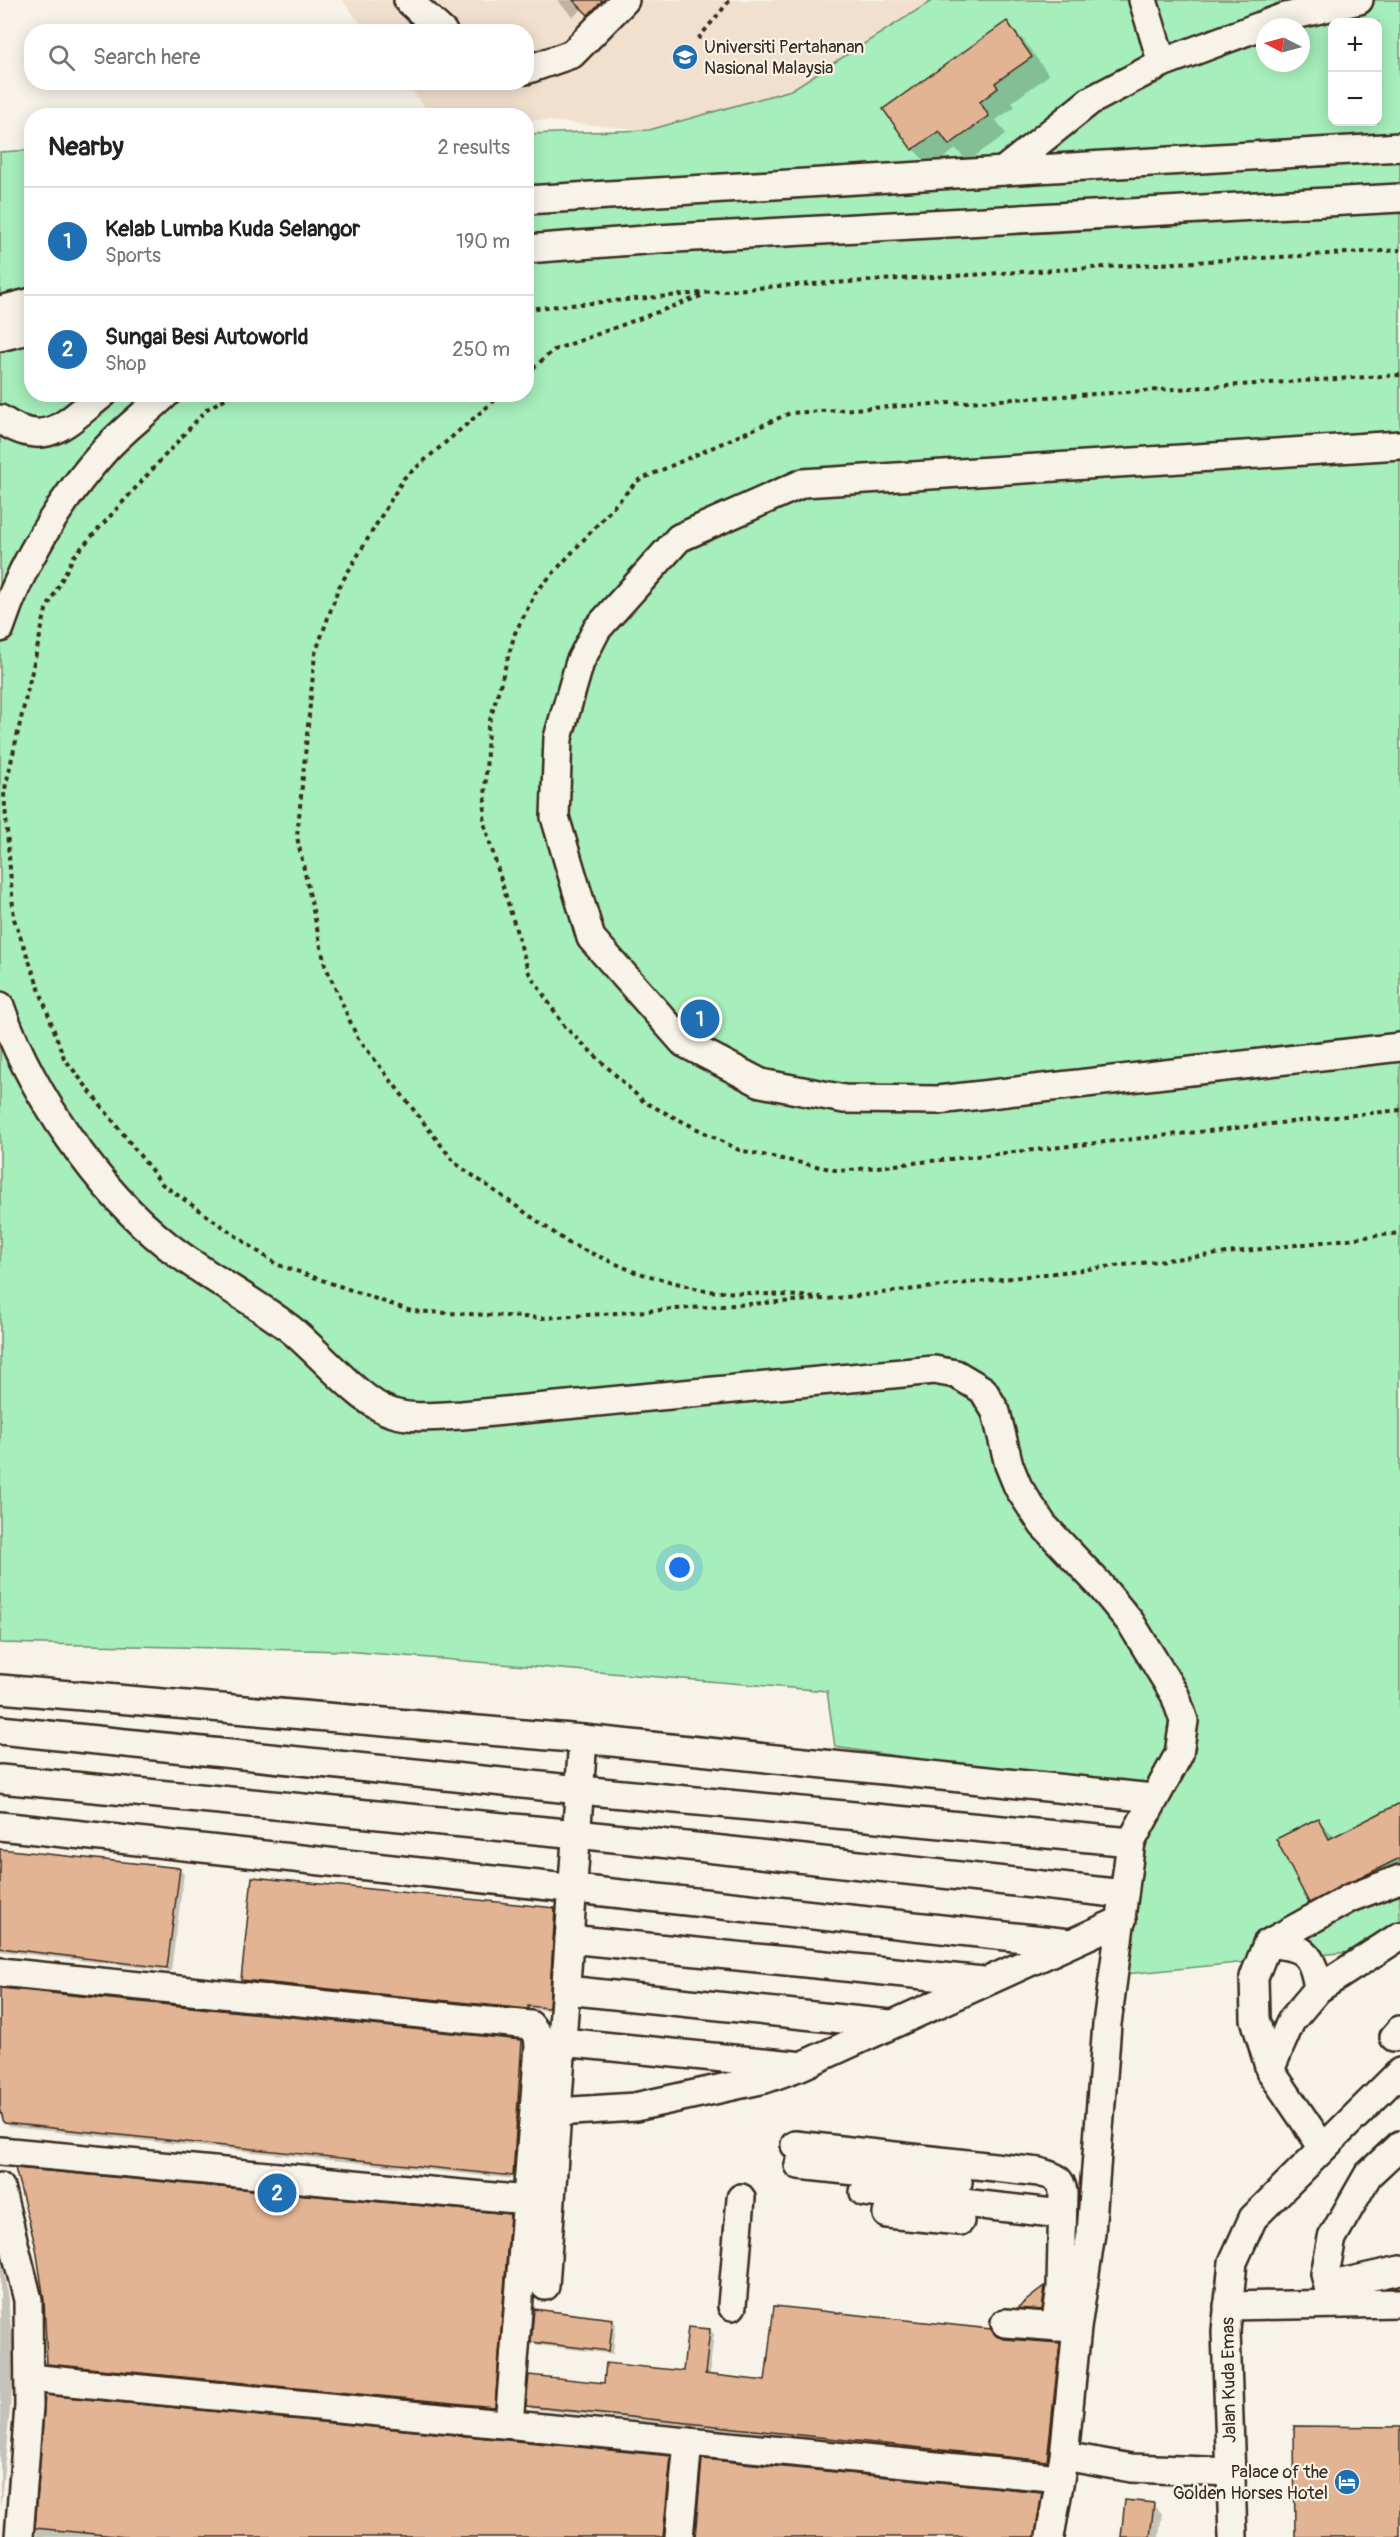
<!DOCTYPE html>
<meta charset="utf-8">
<style>
body{margin:0;font-family:Pangolin,sans-serif;background:#f6f6f6;color:#222}
.controls{position:absolute;right:18px;top:18px;display:grid;overflow:hidden;border-radius:12px;box-shadow:0 3px 15px #0003}
.controls button{width:54px;height:54px;display:grid;place-items:center;padding:0;border:0;border-bottom:2px solid #e0e0e0;background:#fff;color:#222;font:30px sans-serif}
.compass{position:absolute;left:1256px;top:18px;width:54px;height:54px;border-radius:50%;background:#fff;box-shadow:0 3px 15px #0003;rotate:276deg}
.you{position:absolute;left:680px;top:1568px;width:21px;height:21px;margin:-15px;border:4px solid #fff;border-radius:50%;background:#1a73e8;box-shadow:0 0 0 9px #1a73e833}
.badge{display:grid;place-items:center;width:39px;height:39px;border-radius:50%;background:#1f6fb2;color:#fff;font-size:20px;font-weight:700}
.pin{position:absolute;translate:-50% -50%;border:3px solid #fff;box-shadow:0 2px 6px #0006}
.list{margin:0;padding:0;list-style:none}
h2{display:flex;justify-content:space-between;align-items:center;height:78px;margin:0;padding:0 24px;font-size:26px}
h2 small{font-size:20px;font-weight:400;color:#767676}
.list li{display:grid;grid-template-columns:39px 1fr auto;gap:18px;align-items:center;box-sizing:border-box;height:108px;padding:0 24px;border-top:2px solid #e0e0e0}
.list b{display:block;font-size:22px;white-space:nowrap}
.list p{margin:0;font-size:20px;white-space:nowrap;color:#767676}
.list em{font-size:20px;font-style:normal;color:#767676}
.icon{flex:none;width:33px;height:33px;fill:none;stroke:currentColor;stroke-width:2;stroke-linecap:round;stroke-linejoin:round}
.map{position:relative;flex:none;width:1400px;height:2537px;overflow:hidden}
.search{position:absolute;background:#fff;box-shadow:0 3px 15px #0003;left:24px;top:24px;width:510px;height:66px;display:flex;align-items:center;gap:15px;box-sizing:border-box;padding:0 21px;border-radius:24px;color:#767676;font-size:22px}
.panel{position:absolute;background:#fff;box-shadow:0 3px 15px #0003;left:24px;top:108px;width:510px;height:294px;border-radius:24px}
.map>svg:first-child{display:block}
.built{fill:#f1e0ce}
.green{fill:#a6eebb;stroke:#708c6c;stroke-width:1.5;fill-rule:evenodd}
.shadow{fill:#0003}
.building{fill:#e2b493;stroke:#3b2a1e;stroke-width:1.5}
.lines{fill:none;stroke-linecap:round;stroke-linejoin:round}
.minor-casing{stroke:#3b2a1e;stroke-width:32}
.path{stroke:#3b2a1e;stroke-width:4;stroke-dasharray:4.5 4.5;stroke-linecap:butt}
.minor{stroke:#f7f3e8;stroke-width:27}
.labels{text-anchor:middle;dominant-baseline:central;stroke-width:4.5;stroke-linejoin:round;paint-order:stroke}
.poi-label{font-size:18px;fill:#3b2a1e;stroke:#f7f3e8;text-anchor:start}
.street-label{font-size:18px;fill:#3b2a1e;stroke:#f7f3e8}
</style>
<div class="map">
<svg width="1400" height="2537" viewBox="0 0 1400 2537">
<rect width="100%" height="100%" fill="#f7f3e8"/>
<filter id="ink" filterUnits="userSpaceOnUse"><feTurbulence type="fractalNoise" baseFrequency=".0167" numOctaves="2"/><feDisplacementMap in="SourceGraphic" scale="12" xChannelSelector="R" yChannelSelector="G"/><feConvolveMatrix kernelMatrix="1 2 1 2 8 2 1 2 1" color-interpolation-filters="sRGB"/></filter>
<g filter="url(#ink)">
<!-- built -->
<polygon class="built" points="342,0 933,0 791,90 649,130 527,119 526,116 483,115 428,111 406,83 526,82 526,32 367,31"/>
<!-- green -->
<path class="green" d="M933 0H1400V1947L1126 1974 1140 1792 835 1747 827 1691 345 1651 0 1643V152L31 150 32 394H526L527 134 649 130 791 90ZM1332 22H1378V122H1332ZM1265 27H1301V63H1265Z"/>
<!-- shadow -->
<g class="shadow">
<polygon points="557,0 602,0 615,14 602,27 583,8 573,17"/>
<polygon points="1007,23 1024,41 1049,75 1012,102 1015,107 996,120 1006,134 968,161 956,149 931,167 913,149"/>
<polygon points="1400,1805 1400,1883 1328,1920 1310,1902 1318,1820 1336,1838"/>
<polygon points="0,1851 180,1870 184,1874 171,1971 0,1951"/>
<polygon points="555,1909 559,1913 552,2011 532,2009 531,2012 246,1984 243,1980"/>
<polygon points="0,1989 521,2041 525,2045 516,2179 10,2127 5,2123 0,2102"/>
<polygon points="509,2216 513,2220 498,2410 52,2367 48,2363 45,2300"/>
<polygon points="0,2257 3,2260 15,2360 0,2509"/>
<polygon points="1045,2288 1053,2296 1050,2318 1027,2316 1019,2308"/>
<polygon points="612,2320 616,2324 613,2354 537,2345 533,2341"/>
<polygon points="710,2330 714,2334 709,2376 767,2382 996,2337 1059,2344 1063,2348 1050,2464 532,2409 528,2405 605,2385 685,2373"/>
<polygon points="46,2397 670,2458 674,2461 667,2537 36,2537"/>
<polygon points="1041,2493 1045,2497 1038,2537 696,2537"/>
<polygon points="1153,2505 1162,2513 1159,2537 1123,2537"/>
</g>
<!-- building -->
<g class="building">
<polygon points="573,0 603,0 588,15"/>
<polygon points="1007,21 1032,57 995,83 998,88 980,102 989,116 949,145 939,131 912,150 883,109"/>
<polygon points="1400,1803 1400,1858 1309,1903 1276,1839 1318,1818 1329,1839"/>
<polygon points="0,1849 180,1868 167,1968 0,1948"/>
<polygon points="252,1877 555,1908 549,2008 528,2006 528,2009 241,1980"/>
<polygon points="0,1988 522,2040 513,2176 4,2123 0,2108"/>
<polygon points="15,2168 510,2214 495,2407 47,2364 44,2300 36,2248"/>
<polygon points="1045,2286 1042,2310 1017,2308"/>
<polygon points="774,2306 991,2329 996,2336 1004,2339 1060,2343 1047,2461 526,2406 529,2375 604,2383 606,2363 683,2371 688,2327 710,2329 705,2374 765,2381"/>
<polygon points="534,2309 613,2319 609,2351 531,2342"/>
<polygon points="45,2395 671,2456 663,2537 125,2537 35,2528"/>
<polygon points="1294,2426 1400,2427 1400,2537 1295,2537"/>
<polygon points="702,2459 1042,2492 1035,2537 695,2537"/>
<polygon points="1125,2500 1154,2503 1150,2537 1121,2537"/>
</g>
<g class="lines">
<!-- minor casing -->
<g class="minor-casing">
<g id="minor">
<polyline points="408,0 443,32"/>
<polyline points="1143,0 1162,63"/>
<polyline points="526,70 572,54 625,0"/>
<polyline points="1003,171 1090,101 1162,63 1282,18 1359,0"/>
<polyline points="526,200 1400,147"/>
<polyline points="526,249 658,239 1400,198"/>
<polyline points="0,310 32,302"/>
<polyline points="0,337 32,329"/>
<path d="M0 419C47 451 65 423 103 394"/>
<polyline points="1400,445 803,483 679,538 597,629 580,662 558,738 555,817 591,938 684,1043 761,1083 844,1099 938,1100 1400,1047"/>
<path d="M0 628C21 564 60 500 105 450 123 430 146 413 166 394"/>
<path d="M0 1006C30 1091 97 1190 168 1246 206 1276 250 1298 289 1328 316 1349 360 1402 390 1412 412 1420 439 1416 462 1415L934 1370 956 1374 983 1390 996 1412 1009 1465 1018 1487 1043 1525 1098 1583 1131 1623 1175 1695 1184 1721 1179 1754 1131 1842 1107 2024 1091 2233 1077 2328 1064 2456 1131 2468 1231 2472"/>
<polyline points="0,1689 583,1739 545,2286"/>
<polyline points="0,1730 580,1790 1131,1842"/>
<polyline points="583,1739 1153,1798"/>
<polyline points="0,1779 577,1834 1124,1894"/>
<polyline points="0,1826 1070,1943"/>
<polyline points="569,1939 983,1981"/>
<path d="M1267 1944C1303 1945 1313 1953 1318 1989"/>
<polyline points="0,1972 530,2025 538,2035 539,2047 509,2424"/>
<polyline points="566,1990 890,2024"/>
<polyline points="1394,2037 1400,2030"/>
<polyline points="562,2042 794,2065"/>
<polyline points="1270,2070 1291,2021 1318,1989 1400,1936"/>
<polyline points="557,2112 635,2107 765,2079 801,2066 1122,1920"/>
<path d="M795 2145 1039 2172C1053 2176 1061 2177 1063 2192L1061 2288 1055 2327"/>
<polyline points="1323,2148 1270,2070 1255,2019 1254,1977 1267,1944 1350,1898 1400,1879"/>
<polyline points="0,2151 527,2200"/>
<polyline points="799,2165 958,2182"/>
<polyline points="0,2187 28,2300 29,2406 19,2537"/>
<polyline points="864,2192 1062,2214"/>
<polyline points="887,2214 960,2221"/>
<polyline points="1328,2286 1400,2270"/>
<polyline points="1333,2304 1325,2274 1332,2238 1368,2175 1400,2145"/>
<polyline points="732,2306 741,2198"/>
<polyline points="1228,2306 1400,2303"/>
<polyline points="1005,2323 1073,2328"/>
<polyline points="29,2378 1060,2478"/>
<polyline points="679,2537 688,2442"/>
<polyline points="1050,2537 1063,2461"/>
<polyline points="1233,2537 1226,2331 1233,2262 1253,2218 1400,2072"/>
</g>
</g>
<!-- path -->
<g class="path">
<polyline points="698,39 730,0"/>
<polyline points="526,309 779,286 1400,250"/>
<polyline points="526,374 554,350 704,295"/>
<polyline points="1400,375 790,413 637,481 536,592 515,633 488,727 484,823 529,973 565,1027 644,1102 739,1150 840,1171 1400,1110"/>
<polyline points="233,394 207,409 74,556 46,610 4,793 14,919 64,1058 162,1184 276,1264 411,1311 543,1318 838,1298 1400,1233"/>
<polyline points="502,394 404,478 339,587 315,654 297,837 325,965 357,1037 455,1163 570,1244 635,1272 706,1291 821,1297"/>
</g>
<!-- minor -->
<use href="#minor" class="minor"/>
</g>
</g>
<!-- icons -->
<defs>
<g id="university-disc" transform="scale(1.35)"><circle r="9.5" fill="#1f6fb2" stroke="#f7f3e8"/><path d="M0-5L7-2L0 1L-7-2ZM-4 1L0 2.5L4 1V4Q0 6-4 4Z" fill="#fff"/></g>
<g id="hotel-disc" transform="scale(1.35)"><circle r="9.5" fill="#1f6fb2" stroke="#f7f3e8"/><path d="M-6-4.5h1.5V1H6V5H4.5V3h-9V5H-6ZM-4 0a1.8 1.8 0 1 1 3.6 0ZM.5 0V-2.5h3Q6-2.5 6 0Z" fill="#fff"/></g>
</defs>
<g fill-rule="evenodd">
<use href="#university-disc" x="685" y="57"/>
<use href="#hotel-disc" x="1347" y="2482"/>
</g>
<g class="labels">
<!-- poi labels -->
<g class="poi-label">
<text x="704" y="47">Universiti Pertahanan<tspan x="704" dy="21">Nasional Malaysia</tspan></text>
<text x="1328" y="2472" text-anchor="end">Palace of the<tspan x="1328" dy="21">Golden Horses Hotel</tspan></text>
</g>
<!-- street labels -->
<g class="street-label">
<text transform="translate(1229 2380) rotate(-91)">Jalan Kuda Emas</text>
</g>
</g>
</svg>
<div class="controls">
<button>+</button>
<button>−</button>
</div>
<svg class="compass" viewBox="-18 -18 36 36"><path d="M0-13l5 13h-10z" fill="#e53935"/><path d="M0 13l5-13h-10z" fill="#767676"/></svg>
<div class="you"></div>
<div class="pin badge" style="left:700px;top:1019px">1</div>
<div class="pin badge" style="left:277px;top:2193px">2</div>
<div class="search"><svg class="icon" aria-label="search" viewBox="0 0 24 24"><circle cx="10" cy="10" r="6"/><path d="M15 15l6 6"/></svg>Search here</div>
<section class="panel">
<h2>Nearby<small>2 results</small></h2>
<ul class="list">
<li><span class="badge">1</span><div><b>Kelab Lumba Kuda Selangor</b><p>Sports</p></div><em>190 m</em></li>
<li><span class="badge">2</span><div><b>Sungai Besi Autoworld</b><p>Shop</p></div><em>250 m</em></li>
</ul>
</section>
</div>
